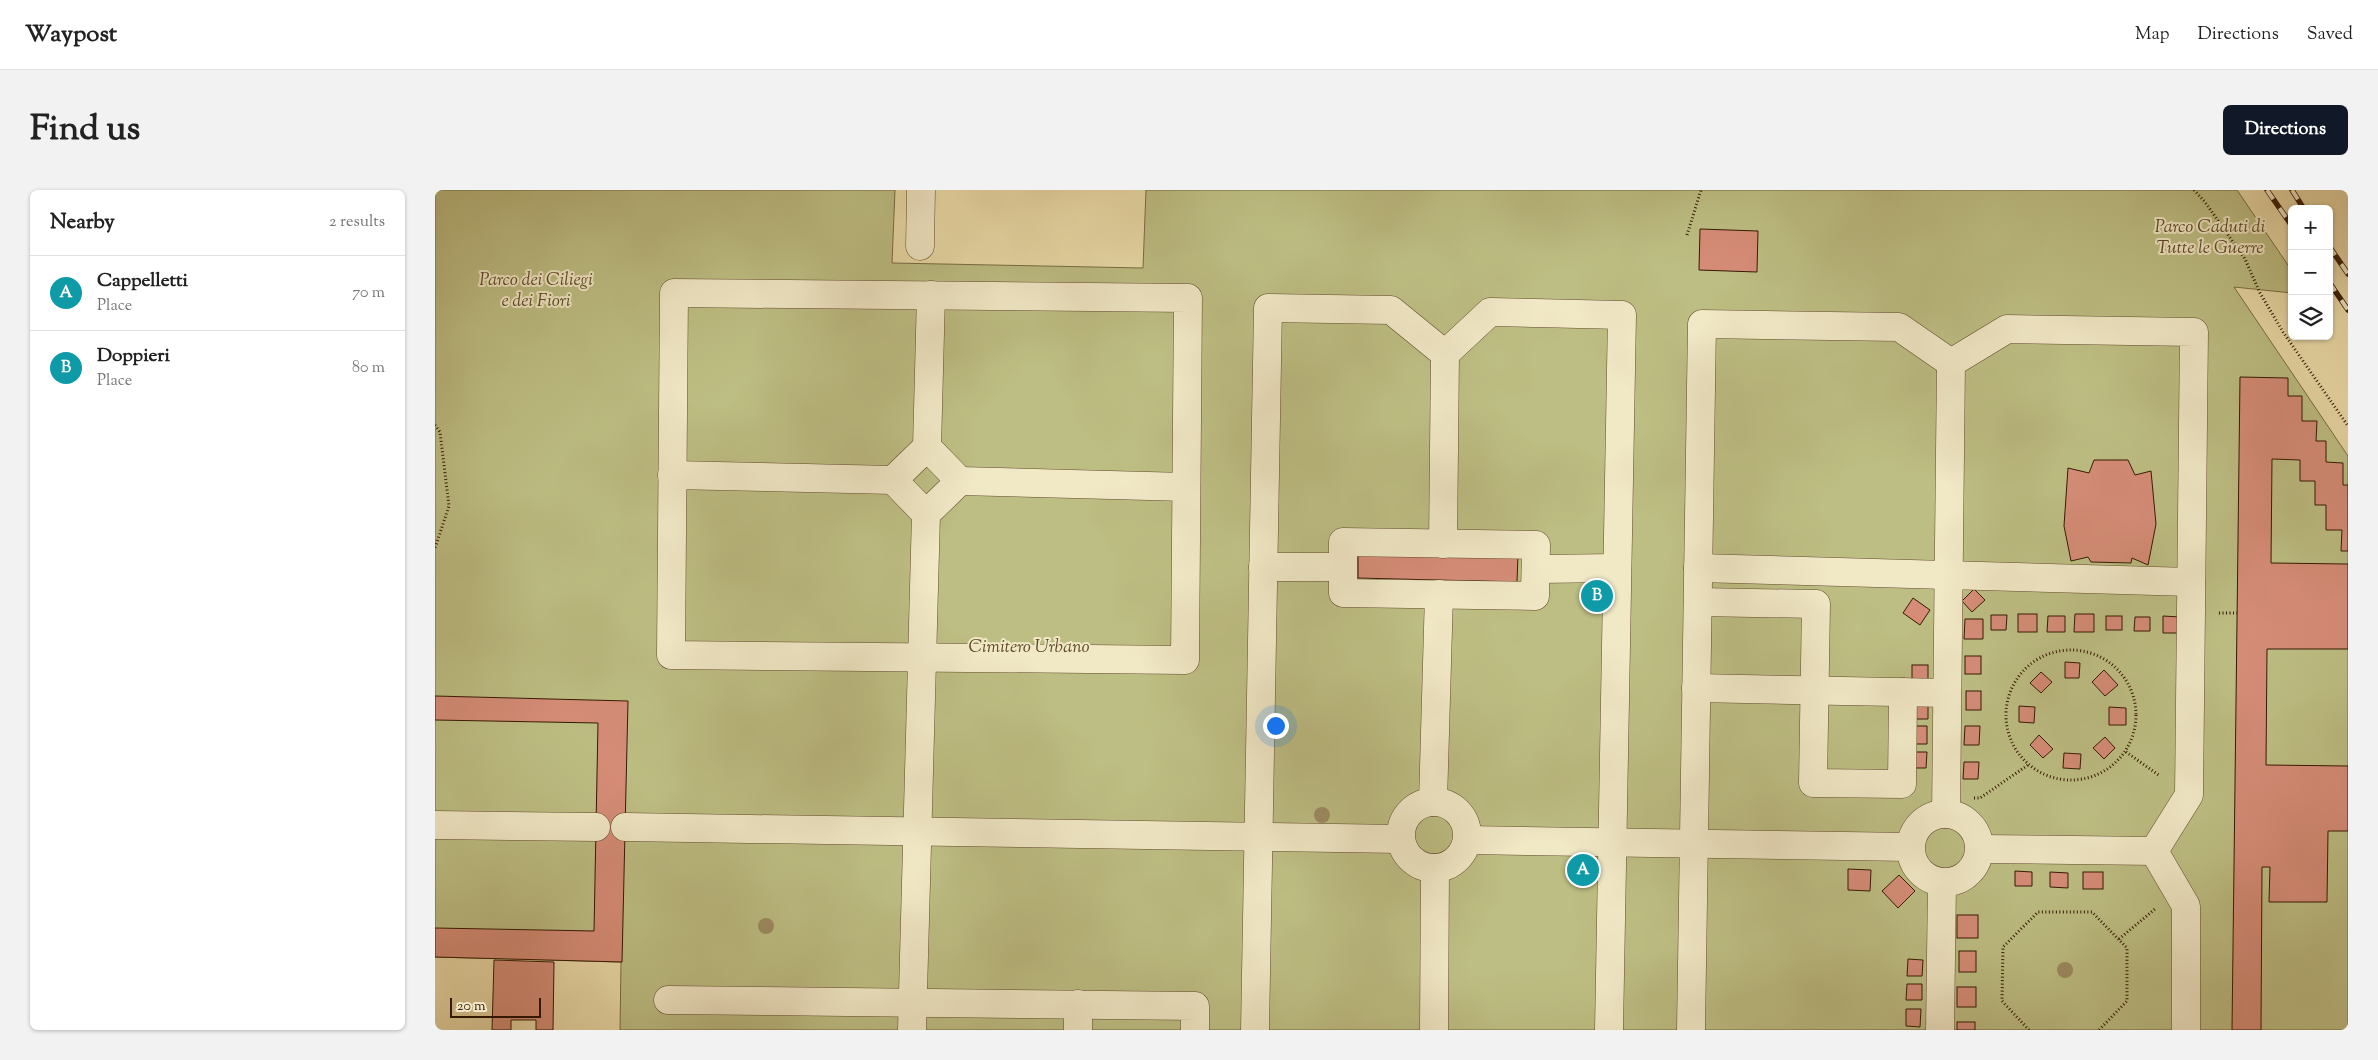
<!DOCTYPE html>
<meta charset="utf-8">
<style>
body{margin:0;font-family:"Sorts Mill Goudy",serif;background:#f2f2f2;color:#222}
.controls{position:absolute;right:15px;top:15px;display:grid;overflow:hidden;border-radius:8px;box-shadow:0 1px 4px #0004}
.controls button{width:45px;height:45px;display:grid;place-items:center;padding:0;border:0;border-bottom:1px solid #e0e0e0;background:#fff;color:#222;font:25px sans-serif}
.scale{position:absolute;left:15px;bottom:12px;width:91px;box-sizing:border-box;padding-left:5px;border:2px solid #351903;border-top:0;font-size:14px;line-height:18px;white-space:nowrap;color:#351903;-webkit-text-stroke:4px #f1e8c6;paint-order:stroke}
.you{position:absolute;left:840px;top:535px;width:18px;height:18px;margin:-12px;border:4px solid #fff;border-radius:50%;background:#1a73e8;box-shadow:0 0 0 8px #1a73e833}
.badge{display:grid;place-items:center;width:32px;height:32px;border-radius:50%;background:#111827;color:#fff;font-size:16px;font-weight:700}
.pin{position:absolute;translate:-50% -50%;border:2px solid #fff;box-shadow:0 1px 5px #0006}
.list{margin:0;padding:0;list-style:none}
h2{display:flex;justify-content:space-between;align-items:center;height:65px;margin:0;padding:0 20px;font-size:21px}
h2 small{font-size:16px;font-weight:400;color:#767676}
.list li{display:grid;grid-template-columns:32px 1fr auto;gap:15px;align-items:center;box-sizing:border-box;height:75px;padding:0 20px;border-top:1px solid #e0e0e0}
.list b{display:block;font-size:19px;white-space:nowrap}
.list p{margin:0;font-size:16px;white-space:nowrap;color:#767676}
.list em{font-size:16px;font-style:normal;color:#767676}
.icon{flex:none;width:28px;height:28px;fill:none;stroke:currentColor;stroke-width:2;stroke-linecap:round;stroke-linejoin:round}
.map{position:relative;flex:none;width:1913px;height:840px;overflow:hidden;border-radius:8px}
header{display:flex;align-items:center;gap:30px;box-sizing:border-box;height:70px;padding:0 25px;background:#fff;border-bottom:1px solid #e0e0e0}
header strong{font-size:24px}
nav{display:flex;gap:28px;margin-inline-start:auto;font-size:18px}
.intro{display:flex;align-items:center;justify-content:space-between;box-sizing:border-box;height:120px;padding:0 30px}
h1{margin:0;font-size:35px}
.button{padding:12px 22px;border-radius:8px;background:#111827;color:#fff;font-size:18px;font-weight:700}
main{display:flex;gap:30px;padding:0 30px}
aside{flex:1;background:#fff;border-radius:8px;box-shadow:0 1px 4px #0004}
.map>svg:first-child{display:block}
.green{fill:#bdbe83;stroke:#796c43}
.building{fill:#d68d78;stroke:#351903}
.lines{fill:none;stroke-linecap:round;stroke-linejoin:round}
.minor-casing{stroke:#624a2c;stroke-width:29}
.path{stroke:#351903;stroke-width:3;stroke-dasharray:1 2.5;stroke-linecap:butt}
.minor{stroke:#f1e8c6;stroke-width:28}
.rail-casing{stroke:#351903;stroke-width:5.5}
.rail{stroke:#f1e8c6;stroke-width:4;stroke-dasharray:11;stroke-linecap:butt}
.tree{fill:#9d8c62}
.labels{text-anchor:middle;dominant-baseline:central;stroke-width:4;stroke-linejoin:round;paint-order:stroke}
.park-label{font-size:18px;font-style:italic;fill:#5e4b29;stroke:#f1e8c6}
</style>
<header>
<strong>Waypost</strong>
<nav><a>Map</a><a>Directions</a><a>Saved</a></nav>
</header>
<div class="intro"><h1>Find us</h1><a class="button">Directions</a></div>
<main>
<aside>
<h2>Nearby<small>2 results</small></h2>
<ul class="list">
<li><span class="badge" style="background:#0f9aa8">A</span><div><b>Cappelletti</b><p>Place</p></div><em>70 m</em></li>
<li><span class="badge" style="background:#0f9aa8">B</span><div><b>Doppieri</b><p>Place</p></div><em>80 m</em></li>
</ul>
</aside>
<div class="map">
<svg width="1913" height="840" viewBox="0 0 1913 840">
<rect width="100%" height="100%" fill="#eadba8"/>
<filter id="stains"><feTurbulence type="fractalNoise" baseFrequency=".004" numOctaves="4"/><feColorMatrix values="0 0 0 0 .2 0 0 0 0 .09 0 0 0 0 .02 0 0 0 .5 -.17"/></filter>
<radialGradient id="worn" r=".72"><stop offset=".6" stop-color="#630" stop-opacity="0"/><stop offset="1" stop-color="#630" stop-opacity=".3"/></radialGradient>
<!-- green -->
<polygon class="green" points="0,0 460,0 457,73 708,78 711,0 1802,0 1857,81 1857,103 1799,97 1913,266 1913,840 185,840 186,772 0,767"/>
<!-- building -->
<g class="building">
<polygon points="1265,39 1323,41 1322,82 1264,80"/>
<polygon points="1805,187 1853,188 1853,206 1867,206 1867,231 1882,231 1881,251 1891,251 1891,272 1908,273 1908,295 1913,295 1913,361 1906,361 1907,340 1891,340 1891,315 1880,315 1880,291 1865,291 1865,270 1837,269 1836,373 1913,374 1913,459 1832,459 1831,575 1913,576 1913,641 1893,641 1892,712 1834,712 1835,677 1827,677 1826,840 1797,840"/>
<polygon points="1659,270 1693,270 1700,285 1716,281 1721,334 1713,375 1697,368 1696,373 1656,372 1653,367 1636,371 1629,336 1633,278 1654,283"/>
<polygon points="923,361 1083,364 1082,392 923,388"/>
<polygon points="1539,399 1550,410 1537,422 1527,411"/>
<polygon points="1478,408 1495,420 1485,435 1468,423"/>
<rect x="1583" y="424" width="19" height="18"/>
<polygon points="1640,424 1659,424 1659,442 1639,442"/>
<polygon points="1556,425 1572,425 1571,440 1556,440"/>
<polygon points="1613,426 1630,426 1630,442 1612,442"/>
<rect x="1671" y="426" width="16" height="14"/>
<polygon points="1728,426 1745,427 1745,443 1728,443"/>
<polygon points="1700,427 1715,427 1715,441 1699,441"/>
<polygon points="1530,429 1548,429 1548,449 1529,449"/>
<rect x="1530" y="466" width="16" height="18"/>
<polygon points="1630,472 1645,473 1644,488 1630,488"/>
<rect x="1477" y="475" width="16" height="18"/>
<polygon points="1669,480 1683,495 1670,506 1657,492"/>
<polygon points="1606,482 1617,492 1606,503 1595,493"/>
<rect x="1531" y="501" width="15" height="19"/>
<polygon points="0,506 193,511 187,772 0,767 0,738 159,741 163,533 0,530"/>
<polygon points="1477,513 1493,514 1493,529 1477,529"/>
<polygon points="1584,516 1600,517 1599,533 1584,532"/>
<polygon points="1674,517 1691,518 1691,535 1674,535"/>
<polygon points="1477,536 1492,536 1492,554 1476,554"/>
<polygon points="1530,536 1545,536 1544,555 1529,555"/>
<polygon points="1604,545 1618,559 1608,568 1595,555"/>
<polygon points="1670,547 1680,558 1669,569 1658,558"/>
<polygon points="1476,562 1492,562 1491,578 1476,578"/>
<polygon points="1629,563 1646,564 1645,579 1628,578"/>
<polygon points="1529,572 1544,572 1543,589 1528,589"/>
<polygon points="1413,679 1436,680 1435,701 1413,700"/>
<polygon points="1580,681 1597,682 1597,696 1580,696"/>
<polygon points="1615,682 1633,683 1633,698 1615,697"/>
<rect x="1648" y="682" width="20" height="17"/>
<polygon points="1464,685 1480,701 1463,718 1447,701"/>
<rect x="1522" y="725" width="21" height="23"/>
<rect x="1524" y="761" width="17" height="21"/>
<polygon points="1473,769 1488,770 1487,786 1472,786"/>
<polygon points="59,770 119,772 118,840 101,840 101,830 76,830 76,840 57,840"/>
<polygon points="1472,794 1487,794 1487,810 1471,810"/>
<rect x="1522" y="797" width="19" height="20"/>
<polygon points="1471,819 1486,819 1485,837 1471,836"/>
<rect x="1522" y="832" width="18" height="8"/>
</g>
<g class="lines">
<!-- minor casing -->
<g class="minor-casing">
<g id="minor">
<polyline points="485,56 486,0"/>
<polygon points="239,103 753,108 750,470 236,465"/>
<polyline points="492,257 525,291 491,324 458,290 492,257 496,105"/>
<polyline points="237,285 458,290"/>
<polyline points="525,291 751,297"/>
<polygon points="908,352 1101,355 1100,406 908,403"/>
<polyline points="1008,354 1010,164"/>
<polyline points="828,377 908,377"/>
<polyline points="1263,378 1756,392"/>
<polyline points="1101,379 1182,378"/>
<polyline points="1263,412 1381,414 1378,593 1467,594 1468,502"/>
<polyline points="1261,498 1512,503"/>
<polyline points="998,612 1004,404"/>
<circle cx="999" cy="645" r="33"/>
<circle cx="1510" cy="658" r="34"/>
<polyline points="1511,624 1516,173"/>
<polyline points="0,635 161,637"/>
<polyline points="190,637 966,649"/>
<polyline points="1032,650 1475,657"/>
<polyline points="1545,659 1719,661"/>
<polyline points="1719,661 1751,716 1751,840"/>
<polyline points="233,810 760,816 760,840"/>
<polyline points="477,840 491,324"/>
<polyline points="643,840 643,814"/>
<polyline points="820,840 833,118 956,120 1010,164 1055,122 1187,125 1174,840"/>
<polyline points="999,840 1000,678"/>
<polyline points="1256,840 1267,134 1464,137 1516,173 1572,139 1759,142 1754,605 1719,661"/>
<polyline points="1505,840 1507,693"/>
</g>
</g>
<!-- path -->
<g class="path">
<polyline points="1759,0 1770,12 1810,69 1825,103 1848,142 1913,236"/>
<polyline points="1252,45 1266,0"/>
<polyline points="0,235 5,242 14,316 0,358"/>
<polyline points="1784,423 1802,423"/>
<circle cx="1636" cy="525" r="65"/>
<polyline points="1691,562 1725,586"/>
<polyline points="1539,608 1545,608 1593,575"/>
<polyline points="1684,749 1720,719"/>
<polyline points="1594,840 1567,811 1568,757 1603,722 1657,722 1692,758 1692,811 1664,840"/>
</g>
<!-- minor -->
<use href="#minor" class="minor"/>
<!-- rail casing -->
<g class="rail-casing">
<g id="rail">
<polyline points="1832,0 1857,36"/>
<polyline points="1857,0 1869,19"/>
<polyline points="1894,56 1913,84"/>
<polyline points="1894,92 1913,120"/>
</g>
</g>
<!-- rail -->
<use href="#rail" class="rail"/>
</g>
<!-- trees -->
<g class="tree">
<circle cx="887" cy="625" r="8"/>
<circle cx="331" cy="736" r="8"/>
<circle cx="1630" cy="780" r="8"/>
</g>
<g class="labels">
<!-- park labels -->
<g class="park-label">
<text x="1775" y="38">Parco Caduti di<tspan x="1775" dy="21">Tutte le Guerre</tspan></text>
<text x="101" y="91">Parco dei Ciliegi<tspan x="101" dy="21">e dei Fiori</tspan></text>
<text x="594" y="458">Cimitero Urbano</text>
</g>
</g>
<rect width="100%" height="100%" filter="url(#stains)"/>
<rect width="100%" height="100%" fill="url(#worn)"/>
</svg>
<div class="controls">
<button>+</button>
<button>−</button>
<button><svg class="icon" aria-label="layers" viewBox="0 0 24 24"><path d="M12 4l9 5-9 5-9-5zM3 14l9 5 9-5"/></svg></button>
</div>
<div class="scale">20 m</div>
<div class="you"></div>
<div class="pin badge" style="left:1148px;top:680px;background:#0f9aa8">A</div>
<div class="pin badge" style="left:1162px;top:406px;background:#0f9aa8">B</div>
</div>
</main>
